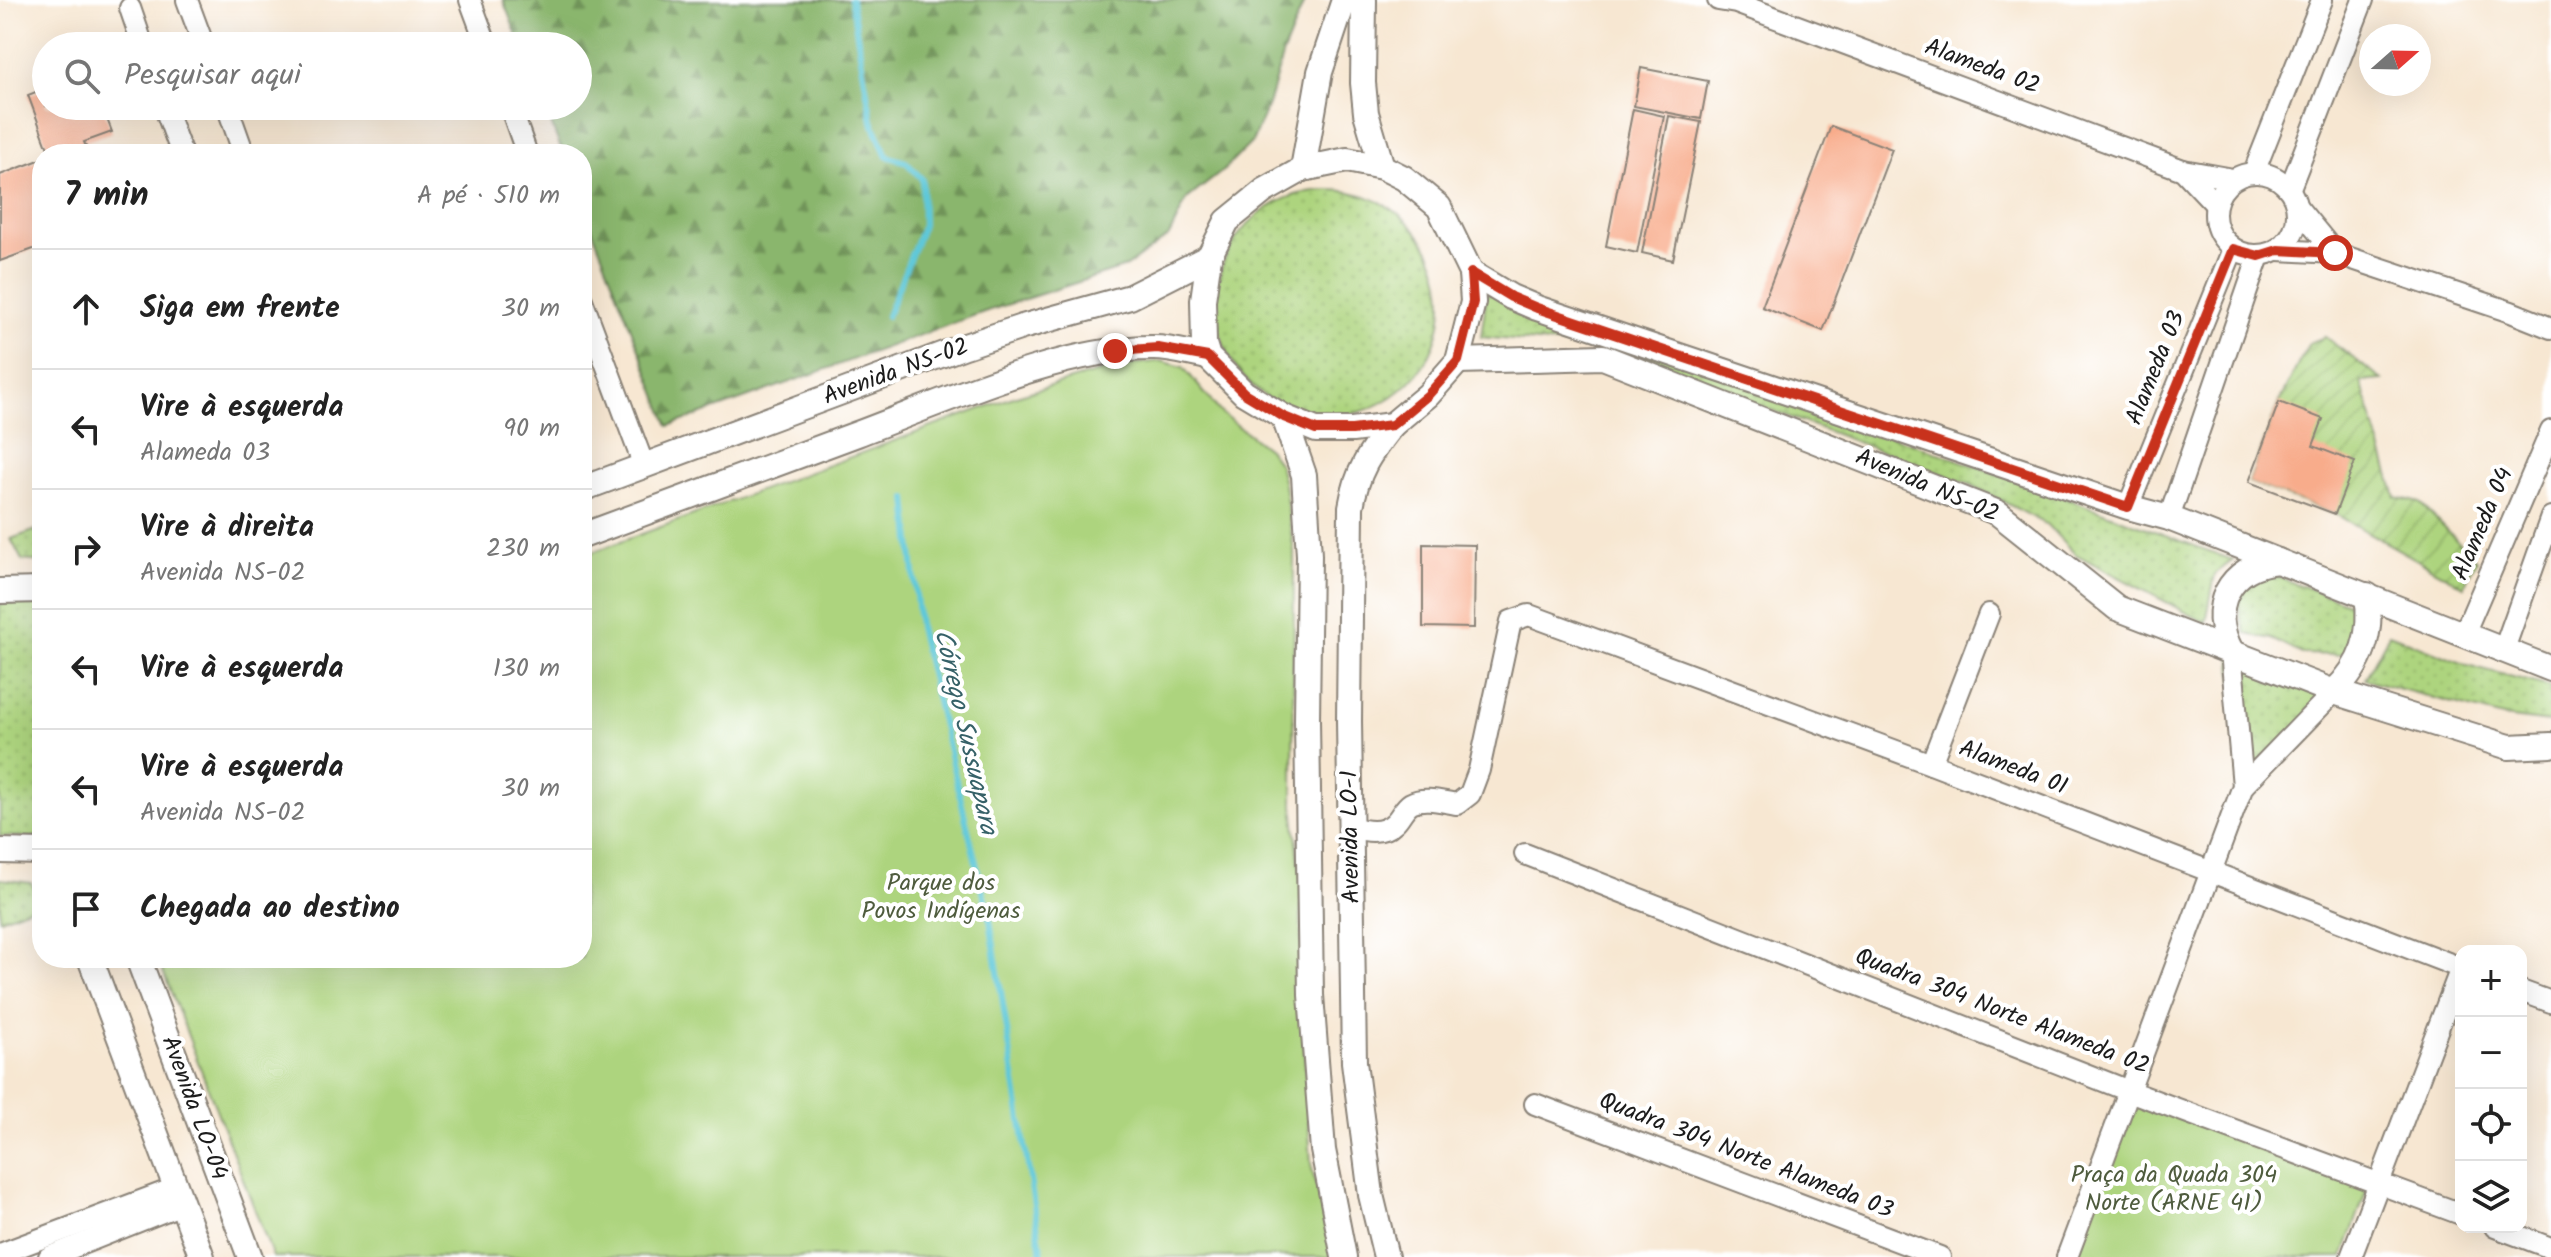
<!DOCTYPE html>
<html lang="pt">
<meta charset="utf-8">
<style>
body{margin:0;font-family:Kalam,sans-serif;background:#f6f6f6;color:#222}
.controls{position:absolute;right:24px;bottom:24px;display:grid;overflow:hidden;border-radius:16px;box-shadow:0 8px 32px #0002}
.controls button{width:72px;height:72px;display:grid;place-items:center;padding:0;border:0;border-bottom:2px solid #e0e0e0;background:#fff;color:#222;font:40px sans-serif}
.compass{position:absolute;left:2359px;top:24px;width:72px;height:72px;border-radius:50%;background:#fff;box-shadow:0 8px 32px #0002;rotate:70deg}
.stop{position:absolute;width:24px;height:24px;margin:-18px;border:6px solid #c8321e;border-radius:50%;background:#fff}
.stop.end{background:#c8321e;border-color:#fff;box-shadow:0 2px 8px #0008}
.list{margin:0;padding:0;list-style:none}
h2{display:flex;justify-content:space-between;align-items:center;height:104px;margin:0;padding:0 32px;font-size:34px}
h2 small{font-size:26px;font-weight:400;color:#767676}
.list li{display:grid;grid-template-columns:52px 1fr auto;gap:24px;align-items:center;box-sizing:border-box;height:120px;padding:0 32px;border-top:2px solid #e0e0e0}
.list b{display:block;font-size:30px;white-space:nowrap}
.list p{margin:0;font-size:26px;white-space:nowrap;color:#767676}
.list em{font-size:26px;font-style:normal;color:#767676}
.icon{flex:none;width:44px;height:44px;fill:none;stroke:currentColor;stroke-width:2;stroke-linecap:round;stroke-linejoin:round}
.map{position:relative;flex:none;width:2551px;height:1257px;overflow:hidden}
.search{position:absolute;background:#fff;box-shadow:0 8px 32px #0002;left:32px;top:32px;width:560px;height:88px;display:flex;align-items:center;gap:20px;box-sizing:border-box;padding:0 28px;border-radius:44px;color:#767676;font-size:30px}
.panel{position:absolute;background:#fff;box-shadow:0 8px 32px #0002;left:32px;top:144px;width:560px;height:824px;border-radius:32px}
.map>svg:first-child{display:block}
.grass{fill:url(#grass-dots);stroke:#64784d;stroke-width:2}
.forest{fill:url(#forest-firs);stroke:#536944;stroke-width:2}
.park{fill:#add47e;stroke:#64784d;stroke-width:2}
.garden{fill:url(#garden-furrows);stroke:#64784d;stroke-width:2}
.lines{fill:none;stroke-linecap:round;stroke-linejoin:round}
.stream{stroke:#5ec8d9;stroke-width:6}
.building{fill:#f8ac8b}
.minor-casing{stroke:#8a8277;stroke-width:24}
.tertiary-casing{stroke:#8a8277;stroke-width:28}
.minor{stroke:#fff;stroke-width:20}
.tertiary{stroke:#fff;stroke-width:24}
.route{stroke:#c8321e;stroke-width:10}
.labels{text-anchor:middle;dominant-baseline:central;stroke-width:8;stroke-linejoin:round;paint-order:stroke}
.street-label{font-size:24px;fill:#1c1c1c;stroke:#fff}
.park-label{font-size:24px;fill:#4f5c3e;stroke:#fff}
.water-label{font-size:26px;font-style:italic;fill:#366168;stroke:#fff}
</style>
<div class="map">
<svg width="2551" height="1257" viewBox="0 0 2551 1257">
<defs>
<pattern id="grass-dots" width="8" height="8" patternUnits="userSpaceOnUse" patternTransform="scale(2)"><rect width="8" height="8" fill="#add47e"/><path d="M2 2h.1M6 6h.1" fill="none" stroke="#94b56c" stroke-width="1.8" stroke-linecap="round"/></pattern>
<pattern id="forest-firs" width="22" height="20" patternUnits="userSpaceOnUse" patternTransform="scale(2)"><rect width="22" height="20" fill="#8ab66d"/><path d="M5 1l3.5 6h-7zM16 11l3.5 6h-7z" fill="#709359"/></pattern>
<pattern id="garden-furrows" width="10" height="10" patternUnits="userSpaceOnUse" patternTransform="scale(2)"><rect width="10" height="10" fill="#add47e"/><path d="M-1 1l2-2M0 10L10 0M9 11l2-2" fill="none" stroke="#94b56c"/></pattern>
</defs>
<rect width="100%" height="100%" fill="#fff"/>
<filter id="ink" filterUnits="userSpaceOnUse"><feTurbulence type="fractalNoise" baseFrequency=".0125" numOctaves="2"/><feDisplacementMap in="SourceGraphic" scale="16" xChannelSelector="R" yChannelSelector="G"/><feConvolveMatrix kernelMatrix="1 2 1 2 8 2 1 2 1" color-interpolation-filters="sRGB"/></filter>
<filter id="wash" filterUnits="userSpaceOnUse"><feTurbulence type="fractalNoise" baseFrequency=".006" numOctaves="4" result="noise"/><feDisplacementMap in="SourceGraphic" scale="32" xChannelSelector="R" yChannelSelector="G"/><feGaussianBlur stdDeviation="1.8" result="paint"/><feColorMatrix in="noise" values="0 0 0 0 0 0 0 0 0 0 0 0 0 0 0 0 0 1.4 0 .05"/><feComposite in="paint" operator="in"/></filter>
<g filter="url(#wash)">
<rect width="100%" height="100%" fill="#f7e7d2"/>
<!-- grass -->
<g class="grass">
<circle cx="1329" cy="303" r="113"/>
<polygon points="1487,292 2068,499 2233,560 2215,574 2206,623 2075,554 2046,524 1972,485 1605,348 1481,337"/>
<polygon points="42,528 42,562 22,560 11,539"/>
<path d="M2275 576 2356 606 2359 627 2352 648 2339 655 2302 654 2272 639 2246 634C2240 619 2233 596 2249 584 2256 579 2268 578 2275 576Z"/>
<polygon points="20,601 42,603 42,838 0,836 0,604"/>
<polygon points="2389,634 2467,665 2551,687 2551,723 2503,717 2365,679"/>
<polygon points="2231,651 2334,692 2243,786"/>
<polygon points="0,879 31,883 42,903 0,919"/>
</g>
<!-- forest -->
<polygon class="forest" points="503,0 1305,0 1283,53 1268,105 1252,142 1224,170 1187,199 1169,236 1126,267 984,312 669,426 582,203 582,154 563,154 544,106 578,106 578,46 521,46"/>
<!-- park -->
<g class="park">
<polygon points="1161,361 1183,367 1221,413 1268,449 1279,464 1284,484 1294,552 1293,805 1301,880 1301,999 1311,1164 1332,1257 273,1257 158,958 582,958 582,556 1016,396 1119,366"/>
<polygon points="2134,1101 2367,1189 2343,1257 2072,1257"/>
</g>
<!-- garden -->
<polygon class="garden" points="2325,337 2382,380 2361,382 2396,497 2420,503 2476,560 2464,586 2335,514 2249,482 2279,402 2309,343"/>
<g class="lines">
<!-- stream -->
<g class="stream">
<polyline points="851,0 872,121 887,156 906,162 922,179 923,225 887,316"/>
<polyline points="907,498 919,627 990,920 1042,1257"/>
</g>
</g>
<g id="blocks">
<!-- building -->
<g class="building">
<polygon points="1641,68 1708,81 1701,119 1634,106"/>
<polygon points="46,88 46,106 102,106 112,132 84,142 89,154 50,154 28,95"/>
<polygon points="1633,109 1664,116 1637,253 1606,246"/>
<polygon points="1669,116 1701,122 1673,260 1642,253"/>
<polygon points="1831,126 1892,149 1823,331 1762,307"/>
<polygon points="410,148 413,154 394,154"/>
<polygon points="42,159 42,246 0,261 0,175"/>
<polygon points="2279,402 2323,419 2313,446 2355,462 2335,514 2249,482"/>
<polygon points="1423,544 1475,545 1474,628 1423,627"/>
</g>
</g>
</g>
<g filter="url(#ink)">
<use href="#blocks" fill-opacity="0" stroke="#8a8277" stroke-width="2"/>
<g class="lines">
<!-- minor casing -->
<g class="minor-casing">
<g id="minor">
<polyline points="187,0 204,46"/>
<polyline points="470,0 487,46"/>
<polyline points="1718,0 1736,3 2183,170 2215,204"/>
<polyline points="130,8 143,46"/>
<polyline points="164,106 182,154"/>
<polyline points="227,106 244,154"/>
<polyline points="510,106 527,154"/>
<polyline points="2183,170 2233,179"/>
<polyline points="2254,172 2322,0"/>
<circle cx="2256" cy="214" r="41"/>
<polyline points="2290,188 2363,0"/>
<polyline points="2298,208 2335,253"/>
<polyline points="2278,250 2335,253 2511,312 2551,328"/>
<polyline points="582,300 644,466"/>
<polyline points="2128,507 2233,249"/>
<polyline points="2169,518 2259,256"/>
<polyline points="2463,636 2551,431"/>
<polyline points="2231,651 2243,786"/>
<polyline points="2503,652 2551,517"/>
<polyline points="1931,764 1989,614"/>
<path d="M1350 827C1365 831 1382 835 1394 823 1401 817 1403 808 1411 803 1424 796 1443 802 1457 804L1470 794 1479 770 1511 621 1529 615 1931 764 2461 968"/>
<polyline points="1525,854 2129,1091 2461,1214"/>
<polyline points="2521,991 2551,1002"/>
<polyline points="1535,1104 1940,1257"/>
<polyline points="2495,1227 2551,1248"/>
<polyline points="0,1254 175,1188"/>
<polyline points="49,1257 182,1204"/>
<polyline points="2067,1257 2243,786 2334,692"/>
<polyline points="2351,1257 2461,968"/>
</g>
</g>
<!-- tertiary casing -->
<g class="tertiary-casing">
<g id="tertiary">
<polyline points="1364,0 1363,83 1366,113 1382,167"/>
<polygon points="1347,160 1382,167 1404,178 1439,207 1471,273 1473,302 1458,361 1428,395 1392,425 1352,430 1316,430 1284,417 1244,393 1208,357 1204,344 1203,300 1209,257 1227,221 1264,191 1303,169"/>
<polyline points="1303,169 1320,72 1344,0"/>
<polyline points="1471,273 1511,297 1537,308 2128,507 2169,518 2551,669"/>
<polyline points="1458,361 1603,357 1998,513 2117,608 2334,692 2509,747 2551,745"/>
<polyline points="1284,417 1304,475 1309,555 1307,720 1311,995 1323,1150 1344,1257"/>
<polyline points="582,489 965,346 1022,327 1130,297 1209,257"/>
<path d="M582 536C674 502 765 468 857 434 943 402 1062 347 1154 348 1172 348 1190 354 1208 357"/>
<polyline points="0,591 42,590"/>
<path d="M2231 651C2208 608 2228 566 2278 561"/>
<path d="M2334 692C2362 665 2373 634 2367 595"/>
<polyline points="0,851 42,852"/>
<polyline points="90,958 202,1257"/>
<polyline points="138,958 250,1257"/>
<path d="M1386 1257 1371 1195 1354 1062 1349 721 1351 507C1357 471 1369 454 1392 425"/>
</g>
</g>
<!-- minor -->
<use href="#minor" class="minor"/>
<!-- tertiary -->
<use href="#tertiary" class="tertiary"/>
</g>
</g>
<g class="lines" filter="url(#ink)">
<!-- route -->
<polyline class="route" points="1115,351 1158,348 1208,357 1244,393 1284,417 1316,430 1352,430 1392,425 1428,395 1458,361 1473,302 1471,273 1511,297 1537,308 2128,507 2233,249 2259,256 2278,250 2335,253"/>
</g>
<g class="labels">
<!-- street labels -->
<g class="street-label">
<text transform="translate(1982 67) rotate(20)">Alameda 02</text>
<text transform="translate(2156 368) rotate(-68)">Alameda 03</text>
<text transform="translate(896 372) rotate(-20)">Avenida NS-02</text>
<text transform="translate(1927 486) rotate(23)">Avenida NS-02</text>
<text transform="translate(2483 524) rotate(-67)">Alameda 04</text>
<text transform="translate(2013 768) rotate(21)">Alameda 01</text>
<text transform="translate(1351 837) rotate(-91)">Avenida LO-1</text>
<text transform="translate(2002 1012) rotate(21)">Quadra 304 Norte Alameda 02</text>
<text transform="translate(194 1108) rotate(70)">Avenida LO-04</text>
<text transform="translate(1746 1156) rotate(21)">Quadra 304 Norte Alameda 03</text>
</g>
<!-- park labels -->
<g class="park-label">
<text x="941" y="883">Parque dos<tspan x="941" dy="28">Povos Indígenas</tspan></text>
<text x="2174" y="1175">Praça da Quada 304<tspan x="2174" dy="28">Norte (ARNE 41)</tspan></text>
</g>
<!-- water labels -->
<g class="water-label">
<text transform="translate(965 732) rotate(77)">Córrego Sussuapara</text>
</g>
</g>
</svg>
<div class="controls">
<button>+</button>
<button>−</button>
<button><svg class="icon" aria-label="locate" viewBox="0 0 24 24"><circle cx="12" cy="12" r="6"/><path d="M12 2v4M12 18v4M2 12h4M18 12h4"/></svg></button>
<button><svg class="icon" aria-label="layers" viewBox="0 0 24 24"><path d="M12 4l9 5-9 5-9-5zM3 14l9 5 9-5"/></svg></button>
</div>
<svg class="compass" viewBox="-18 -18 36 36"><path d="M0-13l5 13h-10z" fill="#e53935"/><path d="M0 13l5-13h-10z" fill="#767676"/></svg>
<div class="stop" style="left:2335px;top:253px"></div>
<div class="stop end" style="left:1115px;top:351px"></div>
<div class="search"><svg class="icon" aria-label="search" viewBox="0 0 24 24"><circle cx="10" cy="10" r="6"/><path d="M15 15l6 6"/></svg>Pesquisar aqui</div>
<section class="panel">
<h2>7 min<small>A pé · 510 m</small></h2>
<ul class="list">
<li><svg class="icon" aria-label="ahead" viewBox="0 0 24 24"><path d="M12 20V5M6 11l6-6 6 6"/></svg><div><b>Siga em frente</b></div><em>30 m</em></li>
<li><svg class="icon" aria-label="left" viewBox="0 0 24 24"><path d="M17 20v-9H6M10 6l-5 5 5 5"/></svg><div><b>Vire à esquerda</b><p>Alameda 03</p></div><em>90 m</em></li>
<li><svg class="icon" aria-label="right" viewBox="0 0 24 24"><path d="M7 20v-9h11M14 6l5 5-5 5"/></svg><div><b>Vire à direita</b><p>Avenida NS-02</p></div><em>230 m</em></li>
<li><svg class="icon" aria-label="left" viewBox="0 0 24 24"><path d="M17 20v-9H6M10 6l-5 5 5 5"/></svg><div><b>Vire à esquerda</b></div><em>130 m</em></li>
<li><svg class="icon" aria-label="left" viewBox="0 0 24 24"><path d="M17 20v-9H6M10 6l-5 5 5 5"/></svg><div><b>Vire à esquerda</b><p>Avenida NS-02</p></div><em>30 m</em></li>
<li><svg class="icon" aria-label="arrive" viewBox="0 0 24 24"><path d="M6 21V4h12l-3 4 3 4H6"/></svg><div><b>Chegada ao destino</b></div></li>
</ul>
</section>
</div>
